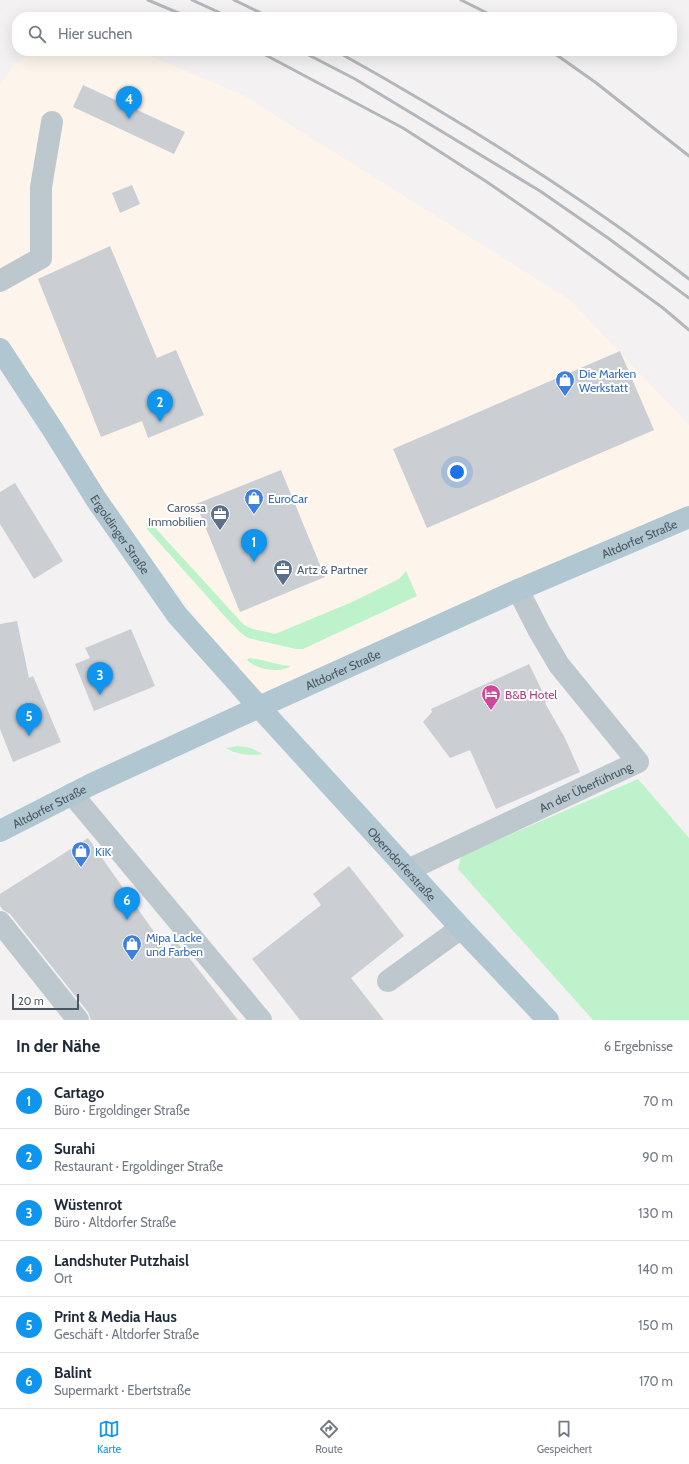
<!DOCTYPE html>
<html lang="de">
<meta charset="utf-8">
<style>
body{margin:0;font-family:Cabin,sans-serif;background:#f2f2f3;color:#1f2937}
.scale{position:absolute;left:12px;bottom:10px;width:67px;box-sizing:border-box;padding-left:4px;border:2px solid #485860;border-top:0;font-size:11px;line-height:14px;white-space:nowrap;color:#485860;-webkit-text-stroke:3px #fff;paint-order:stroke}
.you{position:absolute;left:457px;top:472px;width:14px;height:14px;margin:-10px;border:3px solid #fff;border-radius:50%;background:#1a73e8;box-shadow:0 0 0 6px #1a73e833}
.badge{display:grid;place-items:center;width:26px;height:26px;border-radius:50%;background:#1095ee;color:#fff;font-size:13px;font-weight:700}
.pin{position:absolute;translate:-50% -33px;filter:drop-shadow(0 1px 2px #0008)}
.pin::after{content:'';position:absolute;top:21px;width:14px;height:12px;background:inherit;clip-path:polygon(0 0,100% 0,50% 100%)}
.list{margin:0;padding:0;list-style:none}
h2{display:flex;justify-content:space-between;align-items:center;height:52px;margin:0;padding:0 16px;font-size:17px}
h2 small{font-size:13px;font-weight:400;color:#747a83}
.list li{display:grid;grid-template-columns:26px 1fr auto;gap:12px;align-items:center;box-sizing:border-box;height:56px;padding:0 16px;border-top:1px solid #e0e1e3}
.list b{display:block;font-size:15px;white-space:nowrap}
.list p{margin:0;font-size:13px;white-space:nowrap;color:#747a83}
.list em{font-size:13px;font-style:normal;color:#747a83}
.icon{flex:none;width:22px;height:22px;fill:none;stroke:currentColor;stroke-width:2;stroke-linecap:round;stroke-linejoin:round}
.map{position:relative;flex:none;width:689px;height:1020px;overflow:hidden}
.search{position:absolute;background:#fff;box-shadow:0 4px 16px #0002;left:12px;right:12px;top:12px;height:44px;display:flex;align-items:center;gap:10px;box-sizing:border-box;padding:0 14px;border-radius:16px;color:#747a83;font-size:15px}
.sheet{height:388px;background:#fff}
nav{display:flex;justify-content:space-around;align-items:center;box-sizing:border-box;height:56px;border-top:1px solid #e0e1e3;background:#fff;font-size:11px;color:#747a83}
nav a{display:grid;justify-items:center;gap:2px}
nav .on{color:#1095ee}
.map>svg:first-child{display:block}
.commercial{fill:#fdf5eb}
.green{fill:#bef2ca}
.building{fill:#cbcfd4}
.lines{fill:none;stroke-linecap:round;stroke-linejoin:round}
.minor{stroke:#bcc8ce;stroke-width:22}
.major{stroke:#b0c6d1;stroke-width:22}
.rail{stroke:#b3b7bb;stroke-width:3}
.labels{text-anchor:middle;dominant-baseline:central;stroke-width:4;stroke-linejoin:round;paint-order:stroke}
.shop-label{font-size:12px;fill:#366cbe;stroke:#fff;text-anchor:start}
.service-label{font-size:12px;fill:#4e5e75;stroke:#fff;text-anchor:end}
.street-label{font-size:12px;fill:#485860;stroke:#fff}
.hotel-label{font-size:12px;fill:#b23c85;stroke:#fff;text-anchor:start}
</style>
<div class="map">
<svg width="689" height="1020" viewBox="0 0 689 1020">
<rect width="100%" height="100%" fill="#f3f1f1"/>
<!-- commercial -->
<polygon class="commercial" points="36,51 138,51 243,95 570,300 689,425 689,517 263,706 88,475 0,346 0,85 14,64"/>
<!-- green -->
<g class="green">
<polygon points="149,521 244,625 253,629 275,634 352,602 399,579 406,571 417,596 303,649 296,649 248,638 241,633 228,620 147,529 146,524"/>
<path d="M249 658 257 659 282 665 290 666V667C277 673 258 670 247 660Z"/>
<path d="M238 746 251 748 263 754C251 756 237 755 226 748Z"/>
<polygon points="638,779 689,838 689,1020 593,1020 458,869 461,856"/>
</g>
<!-- building -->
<g class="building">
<polygon points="83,85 185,132 174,154 73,107"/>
<polygon points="132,185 140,204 120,213 112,193"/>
<polygon points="110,246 157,358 176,350 204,415 148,438 142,421 101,437 38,279"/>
<polygon points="620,351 654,430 427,528 393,449"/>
<polygon points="281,470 325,577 240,612 196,504"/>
<polygon points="15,483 63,561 34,579 0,524 0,492"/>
<polygon points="17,621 29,678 33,676 61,742 13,762 0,729 0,624"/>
<polygon points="131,629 155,686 94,711 75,664 90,658 85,648"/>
<polygon points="529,664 547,701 545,703 565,738 580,772 496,809 470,750 450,758 423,722 432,712 431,709"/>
<polygon points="88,838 166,949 176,941 238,1020 91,1020 88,1012 10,914 3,910 0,906 0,894"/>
<polygon points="349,866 404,936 351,978 384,1020 300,1020 252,959 321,905 313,894"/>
</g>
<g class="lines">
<!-- minor -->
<g class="minor">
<polyline points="0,281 41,258 41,187 52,122"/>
<polyline points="72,794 261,1020"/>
<path id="s1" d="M408 870 638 762 559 665 539 631 518 590"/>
<polyline points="0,922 78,1020"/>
<polyline points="388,981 461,928"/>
</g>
<!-- major -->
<g class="major">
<path id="s2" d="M0 349 53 430 96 499 177 615 259 707 461 928 548 1020"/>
<path id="s3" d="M0 831 92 784 259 707 518 590 689 517"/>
</g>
<!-- rail -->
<g class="rail">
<polyline points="148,0 188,17"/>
<polyline points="192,0 229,17"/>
<polyline points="234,0 269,17"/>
<polyline points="461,0 495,17"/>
<polyline points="258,51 403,128 487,182 552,227 663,308 689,330"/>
<polyline points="301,51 355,79 540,191 608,238 689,298"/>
<path d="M336 51C458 119 578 193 689 279"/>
<polyline points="551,51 595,82 689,156"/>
</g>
</g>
<!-- icons -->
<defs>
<g id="shop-pin" transform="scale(1)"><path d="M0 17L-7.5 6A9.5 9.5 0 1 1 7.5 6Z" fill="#3f7fe0" stroke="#fff"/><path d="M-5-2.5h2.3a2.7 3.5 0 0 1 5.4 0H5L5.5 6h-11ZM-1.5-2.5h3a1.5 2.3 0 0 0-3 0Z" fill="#fff"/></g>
<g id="office-pin" transform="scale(1)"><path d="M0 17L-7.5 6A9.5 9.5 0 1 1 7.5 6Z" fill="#5c6f8a" stroke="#fff"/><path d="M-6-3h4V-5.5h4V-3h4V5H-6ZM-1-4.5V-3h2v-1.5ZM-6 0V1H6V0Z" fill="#fff"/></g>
<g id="hotel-pin" transform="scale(1)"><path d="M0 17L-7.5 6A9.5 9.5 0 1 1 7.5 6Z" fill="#d1479c" stroke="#fff"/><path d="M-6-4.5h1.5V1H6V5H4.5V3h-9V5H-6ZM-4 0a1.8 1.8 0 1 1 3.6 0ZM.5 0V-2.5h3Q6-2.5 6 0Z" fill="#fff"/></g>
</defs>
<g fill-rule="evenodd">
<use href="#shop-pin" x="565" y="380"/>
<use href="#shop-pin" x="254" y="498"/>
<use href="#office-pin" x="220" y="514"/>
<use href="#office-pin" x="283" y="569"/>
<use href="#hotel-pin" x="491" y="694"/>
<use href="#shop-pin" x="81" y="851"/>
<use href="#shop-pin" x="132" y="944"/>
</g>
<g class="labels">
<!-- shop labels -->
<g class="shop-label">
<text x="579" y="373">Die Marken<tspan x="579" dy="14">Werkstatt</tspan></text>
<text x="268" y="498">EuroCar</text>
<text x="95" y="851">KiK</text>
<text x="146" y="937">Mipa Lacke<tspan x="146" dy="14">und Farben</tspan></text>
</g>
<!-- service labels -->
<g class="service-label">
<text x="206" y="507">Carossa<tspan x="206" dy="14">Immobilien</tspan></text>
<text x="297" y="569" text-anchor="start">Artz &amp; Partner</text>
</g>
<!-- street labels -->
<g class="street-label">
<text stroke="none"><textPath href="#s2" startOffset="221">Ergoldinger Straße</textPath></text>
<text stroke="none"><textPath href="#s3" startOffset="703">Altdorfer Straße</textPath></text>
<text stroke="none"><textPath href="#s3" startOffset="379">Altdorfer Straße</textPath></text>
<text stroke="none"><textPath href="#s1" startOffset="196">An der Überführung</textPath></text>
<text stroke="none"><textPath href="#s3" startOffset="55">Altdorfer Straße</textPath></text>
<text stroke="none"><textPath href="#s2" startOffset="655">Oberndorferstraße</textPath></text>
</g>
<!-- hotel labels -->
<g class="hotel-label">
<text x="505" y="694">B&amp;B Hotel</text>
</g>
</g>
</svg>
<div class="scale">20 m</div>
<div class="you"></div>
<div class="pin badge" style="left:254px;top:562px">1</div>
<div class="pin badge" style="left:160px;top:422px">2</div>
<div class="pin badge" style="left:100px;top:695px">3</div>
<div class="pin badge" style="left:129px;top:119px">4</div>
<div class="pin badge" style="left:29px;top:736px">5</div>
<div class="pin badge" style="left:127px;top:920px">6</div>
<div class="search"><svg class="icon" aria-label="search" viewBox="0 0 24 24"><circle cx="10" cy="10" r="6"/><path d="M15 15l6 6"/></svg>Hier suchen</div>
</div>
<section class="sheet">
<h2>In der Nähe<small>6 Ergebnisse</small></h2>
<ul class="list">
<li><span class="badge">1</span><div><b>Cartago</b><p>Büro · Ergoldinger Straße</p></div><em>70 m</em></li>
<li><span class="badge">2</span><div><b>Surahi</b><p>Restaurant · Ergoldinger Straße</p></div><em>90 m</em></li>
<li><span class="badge">3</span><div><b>Wüstenrot</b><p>Büro · Altdorfer Straße</p></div><em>130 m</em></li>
<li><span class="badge">4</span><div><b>Landshuter Putzhaisl</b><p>Ort</p></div><em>140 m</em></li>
<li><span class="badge">5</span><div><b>Print &amp; Media Haus</b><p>Geschäft · Altdorfer Straße</p></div><em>150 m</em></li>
<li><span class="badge">6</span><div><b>Balint</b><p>Supermarkt · Ebertstraße</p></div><em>170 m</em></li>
</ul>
</section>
<nav>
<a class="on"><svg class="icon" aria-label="map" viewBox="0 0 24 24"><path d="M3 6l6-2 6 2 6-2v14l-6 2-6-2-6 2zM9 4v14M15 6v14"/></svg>Karte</a>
<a><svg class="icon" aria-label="directions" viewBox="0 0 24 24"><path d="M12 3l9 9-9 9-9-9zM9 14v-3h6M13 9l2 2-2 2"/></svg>Route</a>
<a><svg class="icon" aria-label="saved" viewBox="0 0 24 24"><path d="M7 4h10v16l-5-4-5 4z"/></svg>Gespeichert</a>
</nav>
